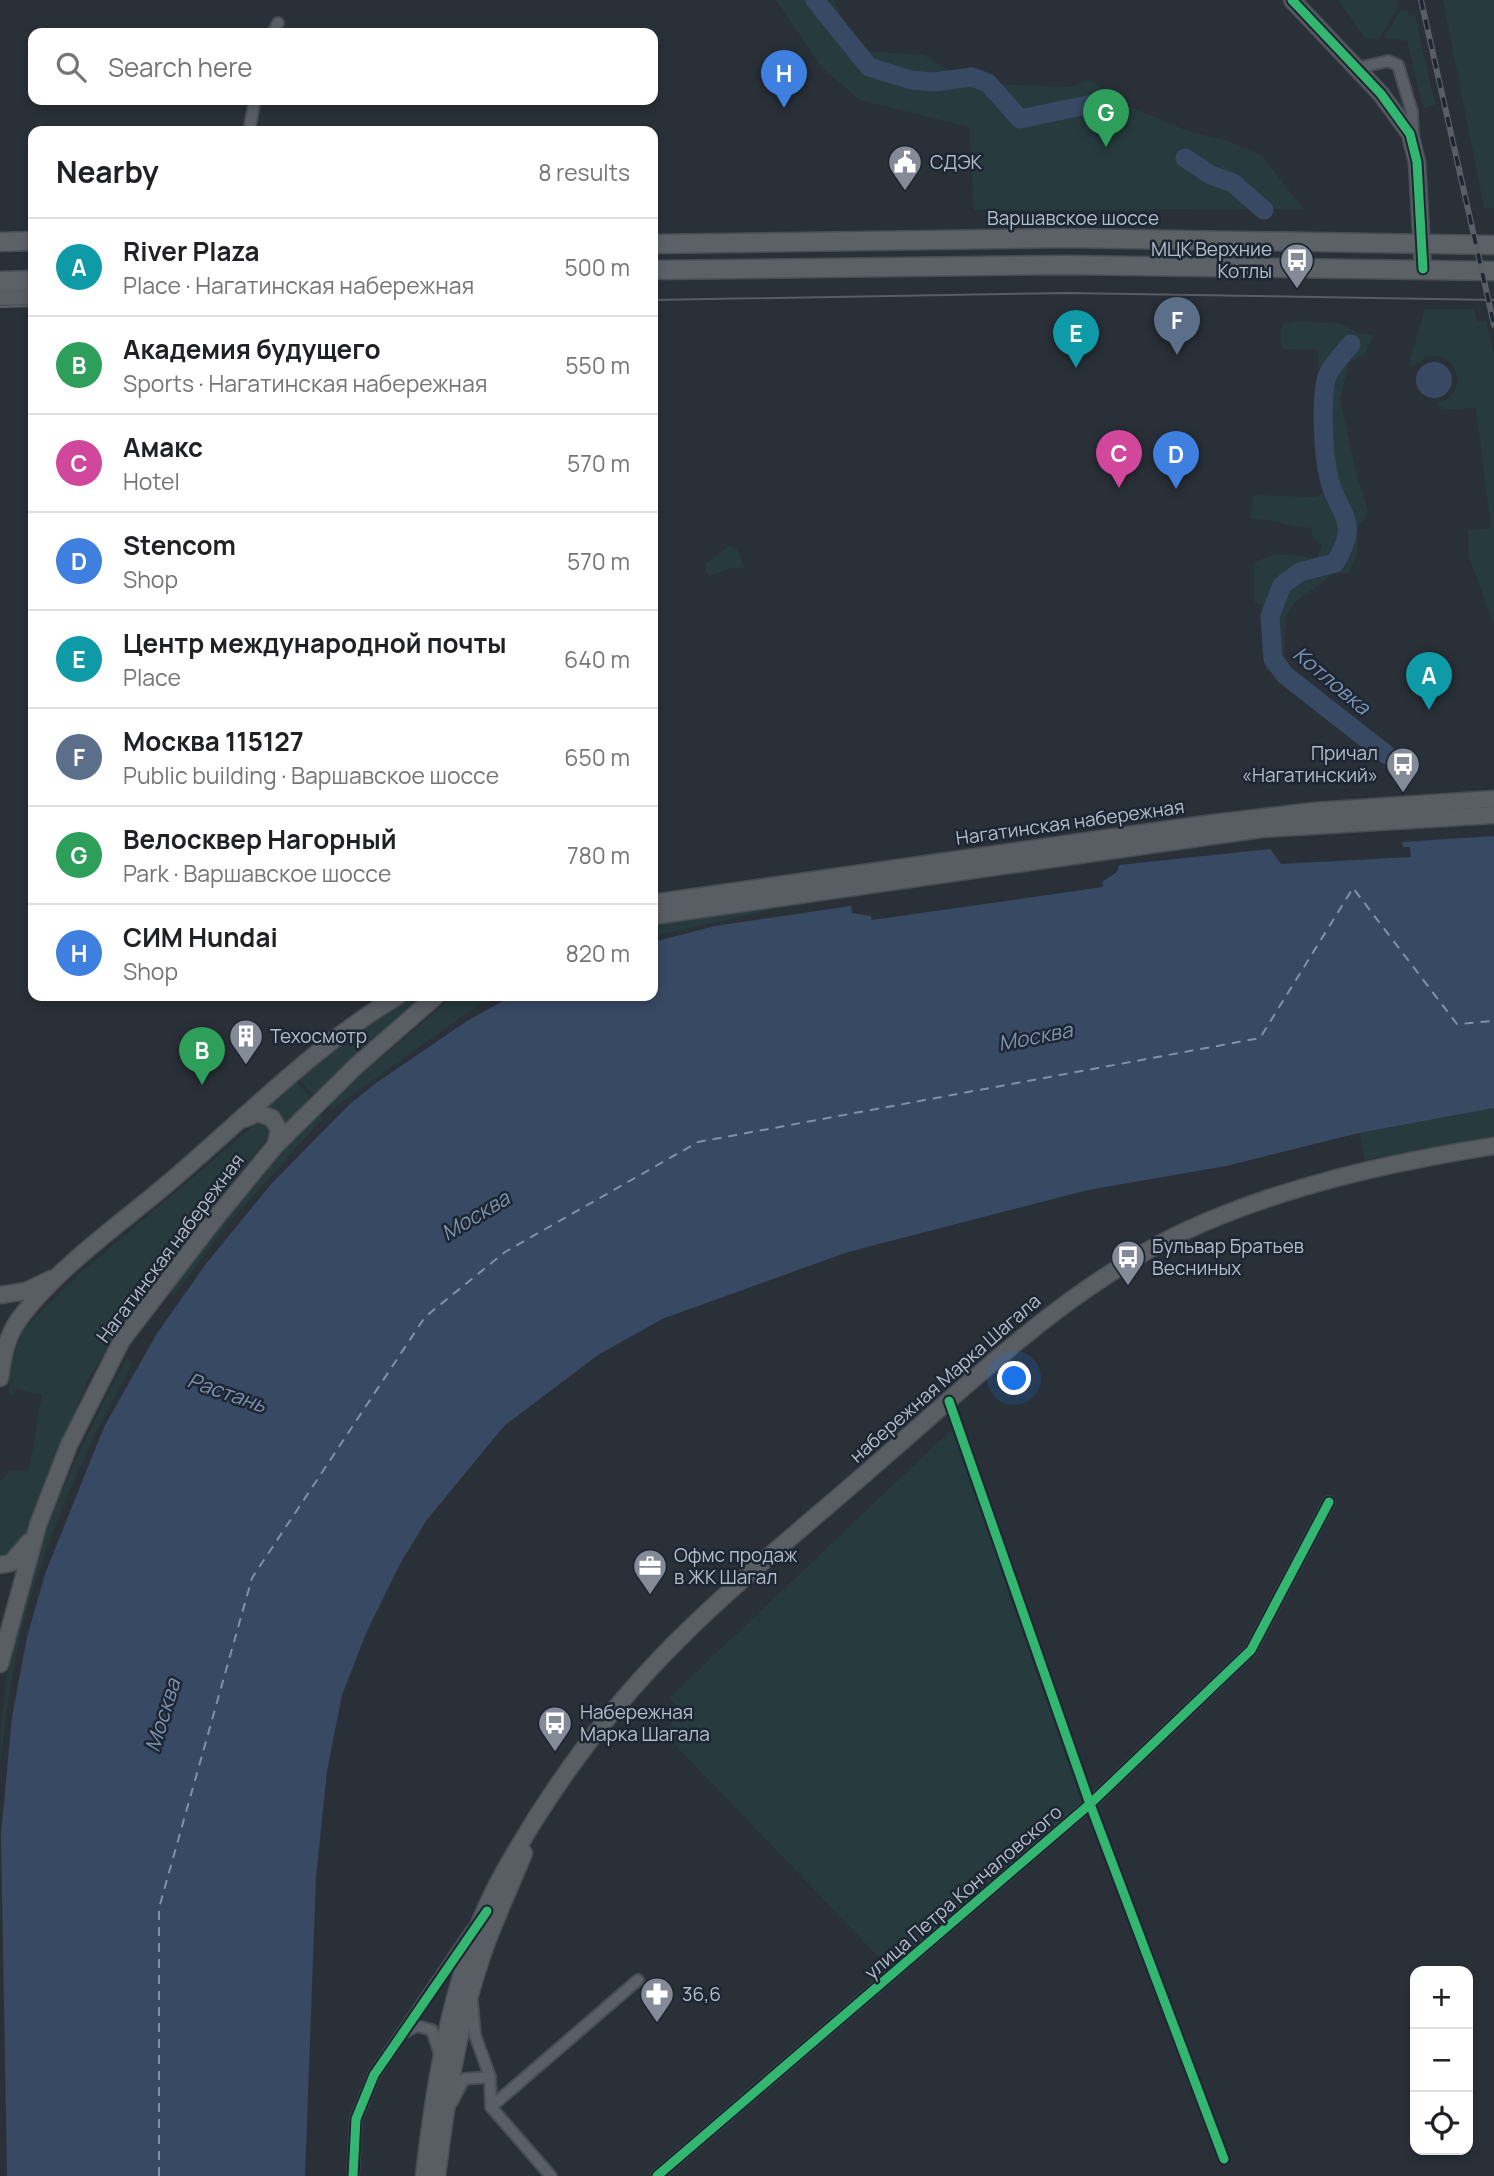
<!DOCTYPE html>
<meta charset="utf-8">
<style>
body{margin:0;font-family:Manrope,sans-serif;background:#f6f6f6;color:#202124}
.controls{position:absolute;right:21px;bottom:21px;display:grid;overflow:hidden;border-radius:14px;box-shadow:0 4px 10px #0003}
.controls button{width:63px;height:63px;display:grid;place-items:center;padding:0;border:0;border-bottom:2px solid #e0e0e0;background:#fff;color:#202124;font:35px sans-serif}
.you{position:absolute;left:1015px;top:1379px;width:24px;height:24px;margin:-18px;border:5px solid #fff;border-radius:50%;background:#1a73e8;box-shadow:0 0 0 10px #1a73e833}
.badge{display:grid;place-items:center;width:46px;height:46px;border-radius:50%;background:#848b96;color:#fff;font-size:23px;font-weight:700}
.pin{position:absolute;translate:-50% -58px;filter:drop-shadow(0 2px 4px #0008)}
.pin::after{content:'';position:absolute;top:37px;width:24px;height:21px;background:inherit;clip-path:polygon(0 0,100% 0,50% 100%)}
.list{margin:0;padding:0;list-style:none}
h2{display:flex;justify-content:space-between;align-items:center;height:91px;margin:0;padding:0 28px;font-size:30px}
h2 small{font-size:23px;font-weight:400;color:#757577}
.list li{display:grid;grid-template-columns:46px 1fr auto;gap:21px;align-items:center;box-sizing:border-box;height:98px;padding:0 28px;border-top:2px solid #e0e0e0}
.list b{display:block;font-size:26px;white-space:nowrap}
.list p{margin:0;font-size:23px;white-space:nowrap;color:#757577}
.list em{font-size:23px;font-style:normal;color:#757577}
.icon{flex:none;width:38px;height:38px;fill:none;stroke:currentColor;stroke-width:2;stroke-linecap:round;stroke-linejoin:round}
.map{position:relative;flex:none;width:1494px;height:2176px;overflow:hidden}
.search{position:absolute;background:#fff;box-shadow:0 4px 10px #0003;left:28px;top:28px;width:630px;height:77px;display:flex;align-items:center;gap:18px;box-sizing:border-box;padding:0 24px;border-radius:14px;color:#757577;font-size:26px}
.panel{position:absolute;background:#fff;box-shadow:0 4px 10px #0003;left:28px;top:126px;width:630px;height:875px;border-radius:14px}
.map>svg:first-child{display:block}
.green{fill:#273a3e}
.water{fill:#384963}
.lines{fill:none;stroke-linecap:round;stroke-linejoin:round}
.river{stroke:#384963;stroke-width:19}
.ferry{stroke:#7c92b1;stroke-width:2;stroke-dasharray:9 7;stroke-linecap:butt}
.street-casing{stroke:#484c53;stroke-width:14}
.secondary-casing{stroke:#484c53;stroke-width:19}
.primary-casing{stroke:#484c55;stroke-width:21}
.street{stroke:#5a5e66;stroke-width:10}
.secondary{stroke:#595d64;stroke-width:16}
.primary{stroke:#5c6168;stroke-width:18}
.tram{stroke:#595d64;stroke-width:2}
.rail-casing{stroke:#595d64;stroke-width:6}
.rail{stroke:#1d2633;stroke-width:3.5;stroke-dasharray:10;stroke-linecap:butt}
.cycleway-casing{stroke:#1d2633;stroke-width:13}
.cycleway{stroke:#33b770;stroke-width:9}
.labels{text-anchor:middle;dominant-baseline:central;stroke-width:5;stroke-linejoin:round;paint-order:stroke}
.poi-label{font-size:19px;fill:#b4bcc9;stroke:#1d2633;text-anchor:start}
.street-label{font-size:19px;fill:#b4bcc9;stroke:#1d2633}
.water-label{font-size:21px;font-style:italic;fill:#7c92b1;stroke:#1d2633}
</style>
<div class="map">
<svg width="1494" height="2176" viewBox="0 0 1494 2176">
<rect width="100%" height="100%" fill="#2a3038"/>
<!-- green -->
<g class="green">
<polygon points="776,0 834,0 844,23 866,51 924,55 969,83 1070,87 1089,79 1128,106 1188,131 1224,140 1261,155 1304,209 974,210 969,127 860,100 822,68"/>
<polygon points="1338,0 1397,0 1398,6 1379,39 1365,38"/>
<polygon points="1443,0 1494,0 1494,208 1484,208"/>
<polygon points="1407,9 1409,16 1415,15 1435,105 1423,108 1407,41 1384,38 1400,11"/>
<path d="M1425 309H1474L1477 322 1486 320 1494 354V625L1469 557 1468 530 1491 528 1476 408 1440 410 1438 403C1469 394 1460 353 1429 355L1412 367 1409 363Z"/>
<path d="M1300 321 1341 324 1358 333 1374 335 1364 355 1349 362 1340 400 1357 475 1369 514 1359 524 1357 555 1349 573 1333 574 1294 603 1286 617 1284 657 1287 660 1288 670 1335 703 1334 709 1328 711 1273 670 1266 671 1269 621 1261 604 1255 603 1254 568 1251 567C1271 547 1292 557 1317 558L1322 545 1313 539 1311 528C1289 527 1271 519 1250 518L1254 495 1316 497 1323 492 1324 474 1316 467 1319 350 1283 349C1280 340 1278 333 1284 324Z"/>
<polygon points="729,546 737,549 745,568 732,568 710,576 705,571 706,563"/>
<polygon points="760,906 775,909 653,936 653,921"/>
<polygon points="410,996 423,996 315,1096 297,1077"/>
<polygon points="454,996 498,996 465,1014 333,1109 329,1102"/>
<polygon points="294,1079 312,1099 285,1127 278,1114 263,1107"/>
<polygon points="1494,1108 1494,1136 1365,1160 1359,1133"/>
<polygon points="317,1112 323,1118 224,1229 173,1297 172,1288 217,1229"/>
<polygon points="257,1123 266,1124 268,1137 121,1324 87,1382 22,1544 13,1552 0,1555 0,1482 11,1470 29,1472 42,1395 16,1389 14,1395 9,1393 11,1362 24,1329 78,1275"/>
<path d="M127 1358 132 1364C83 1452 40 1548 18 1647 10 1685 5 1725 0 1764 0 1620 59 1483 127 1358Z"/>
<polygon points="952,1429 1082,1803 891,1970 663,1732 683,1711 669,1698"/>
</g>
<!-- water -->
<g class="water">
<circle cx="1434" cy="380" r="18"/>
<polygon points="1494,836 1494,1108 1359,1133 1226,1166 1088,1190 848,1252 662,1319 598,1355 504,1426 426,1521 400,1564 367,1631 342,1695 327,1771 316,1878 305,2176 7,2176 1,1834 12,1717 27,1637 45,1574 104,1427 156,1335 205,1265 272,1183 350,1104 376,1083 467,1021 512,996 653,996 653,942 715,926 851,906 852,913 871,916 872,920 1103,887 1102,882 1117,872 1119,865 1270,849 1281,864 1411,857 1410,847 1403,847 1402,842"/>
</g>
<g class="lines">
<!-- river -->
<g class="river">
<polyline points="815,0 869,67 911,80 934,82 972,77 988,83 1020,119 1092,104"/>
<polyline points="1185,158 1211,175 1233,183 1264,210"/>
<path d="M1351 344C1343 354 1329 368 1326 380 1321 404 1323 453 1329 478 1338 517 1362 518 1335 563L1300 572 1282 585 1270 616 1273 659 1285 675 1387 755"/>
</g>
<!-- ferry -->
<polyline class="ferry" points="159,2176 159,1908 252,1578 425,1317 505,1252 698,1142 1260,1038 1353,888 1457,1024 1494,1021"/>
<!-- street casing -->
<g class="street-casing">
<g id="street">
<polyline points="273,33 278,23"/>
<polyline points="1354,69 1388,61 1398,65 1412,112 1413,137"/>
<polyline points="249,131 255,100"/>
<polyline points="472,2001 475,2035 490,2077 491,2107 551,2176"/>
<polyline points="405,2032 417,2026 432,2030 439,2052"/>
<polyline points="452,2102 464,2079 490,2077"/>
<polyline points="491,2107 638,1980"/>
<polyline points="353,2176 356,2119 374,2075 472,1930"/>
<polyline points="657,2176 1090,1804 1251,1650 1329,1502"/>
</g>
</g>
<!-- secondary casing -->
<g class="secondary-casing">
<g id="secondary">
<polyline points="1292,0 1381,94 1410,134 1417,162 1423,269"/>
<polyline points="0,297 33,296"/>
<polyline points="653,903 1206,824 1314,811 1494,799"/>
<polyline points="653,916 1261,829 1494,815"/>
<polyline points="244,1119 258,1113 272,1118 279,1130 275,1146"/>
<polyline points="0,1295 26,1291 51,1279"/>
<path d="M0 1378C3 1354 7 1334 23 1314 63 1263 123 1222 172 1180 246 1117 315 1045 398 996"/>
<polyline points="0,1565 11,1563 29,1542"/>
<polyline points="0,1664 38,1525 69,1445 122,1340 215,1219 275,1146 355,1067 436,996"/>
<path d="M424 2176C435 2077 455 1957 505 1870 551 1788 609 1709 676 1642 743 1575 819 1515 890 1452 982 1372 1070 1287 1181 1233 1279 1187 1388 1163 1494 1146"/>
<path d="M437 2176C446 2103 457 2032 480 1962 492 1925 509 1890 524 1853"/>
</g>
</g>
<!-- primary casing -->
<g class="primary-casing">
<g id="primary">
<polyline points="0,242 33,241"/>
<polyline points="653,244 1065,238 1494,245"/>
<polyline points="653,270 1066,265 1494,271"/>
<polyline points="0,281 33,280"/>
</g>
</g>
<!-- street -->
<use href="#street" class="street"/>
<!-- secondary -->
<use href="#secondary" class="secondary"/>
<!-- primary -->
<use href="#primary" class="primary"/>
<!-- tram -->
<g class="tram">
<polyline points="653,300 1067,293 1494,300"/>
<polyline points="0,307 33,306"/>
</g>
<!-- rail casing -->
<g class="rail-casing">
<polyline id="rail" points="1421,0 1494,325"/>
</g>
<!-- rail -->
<use href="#rail" class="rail"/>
<!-- cycleway casing -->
<g class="cycleway-casing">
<g id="cycleway">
<polyline points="1292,0 1381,94 1410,134 1417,162 1423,269"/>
<polyline points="949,1401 1090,1804 1224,2159"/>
<polyline points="353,2176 356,2119 374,2075 487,1911"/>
<polyline points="657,2176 1090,1804 1251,1650 1329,1502"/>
</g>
</g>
<!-- cycleway -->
<use href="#cycleway" class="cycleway"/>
</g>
<!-- icons -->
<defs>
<g id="civic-pin" transform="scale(1.75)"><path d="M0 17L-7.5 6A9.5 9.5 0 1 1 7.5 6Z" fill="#848b96" stroke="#1d2633"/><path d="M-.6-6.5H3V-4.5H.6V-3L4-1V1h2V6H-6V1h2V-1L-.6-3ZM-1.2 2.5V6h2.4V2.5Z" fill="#fff"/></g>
<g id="bus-pin" transform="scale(1.75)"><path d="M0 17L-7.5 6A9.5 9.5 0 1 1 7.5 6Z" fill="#848b96" stroke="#1d2633"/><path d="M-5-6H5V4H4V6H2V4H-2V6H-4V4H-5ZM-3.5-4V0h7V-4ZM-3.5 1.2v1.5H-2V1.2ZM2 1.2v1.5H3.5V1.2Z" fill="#fff"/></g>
<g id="building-pin" transform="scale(1.75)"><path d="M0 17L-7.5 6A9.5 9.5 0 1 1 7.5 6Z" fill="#848b96" stroke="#1d2633"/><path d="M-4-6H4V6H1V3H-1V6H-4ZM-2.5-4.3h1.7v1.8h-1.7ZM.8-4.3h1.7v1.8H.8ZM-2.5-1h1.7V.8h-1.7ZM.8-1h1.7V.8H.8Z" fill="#fff"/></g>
<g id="office-pin" transform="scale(1.75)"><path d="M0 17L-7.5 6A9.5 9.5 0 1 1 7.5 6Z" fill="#848b96" stroke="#1d2633"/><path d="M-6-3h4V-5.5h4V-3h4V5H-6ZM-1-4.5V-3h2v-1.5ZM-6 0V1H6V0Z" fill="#fff"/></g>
<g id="pharmacy-pin" transform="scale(1.75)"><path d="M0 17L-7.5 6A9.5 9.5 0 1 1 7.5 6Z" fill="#848b96" stroke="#1d2633"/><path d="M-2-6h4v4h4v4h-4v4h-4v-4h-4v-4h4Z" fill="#fff"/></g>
</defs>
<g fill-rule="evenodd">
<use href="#civic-pin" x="905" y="162"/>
<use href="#bus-pin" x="1297" y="260"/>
<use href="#bus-pin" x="1403" y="764"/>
<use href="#building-pin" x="246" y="1036"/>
<use href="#bus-pin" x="1128" y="1257"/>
<use href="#office-pin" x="650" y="1566"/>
<use href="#bus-pin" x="555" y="1723"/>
<use href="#pharmacy-pin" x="657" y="1994"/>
</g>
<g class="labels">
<!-- poi labels -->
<g class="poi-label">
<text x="930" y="162">СДЭК</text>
<text x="1272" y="249" text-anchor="end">МЦК Верхние<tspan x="1272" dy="22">Котлы</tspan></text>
<text x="1378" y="753" text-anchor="end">Причал<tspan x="1378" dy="22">«Нагатинский»</tspan></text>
<text x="270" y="1036">Техосмотр</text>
<text x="1152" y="1246">Бульвар Братьев<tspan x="1152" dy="22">Весниных</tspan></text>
<text x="674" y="1555">Офмс продаж<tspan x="674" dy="22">в ЖК Шагал</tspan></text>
<text x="580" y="1712">Набережная<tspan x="580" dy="22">Марка Шагала</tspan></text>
<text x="682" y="1994">36,6</text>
</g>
<!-- street labels -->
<g class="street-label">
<text x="1073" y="218">Варшавское шоссе</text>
<text transform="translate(1070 822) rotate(-8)">Нагатинская набережная</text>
<text transform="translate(170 1248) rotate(-53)">Нагатинская набережная</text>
<text transform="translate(945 1378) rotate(-41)">набережная Марка Шагала</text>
<text transform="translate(963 1892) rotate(-41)">улица Петра Кончаловского</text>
</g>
<!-- water labels -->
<g class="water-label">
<text transform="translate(1332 680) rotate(40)">Котловка</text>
<text transform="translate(1035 1036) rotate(-11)">Москва</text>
<text transform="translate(475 1215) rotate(-31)">Москва</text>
<text transform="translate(227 1392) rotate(19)">Растань</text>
<text transform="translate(162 1715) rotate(-73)">Москва</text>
</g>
</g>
</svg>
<div class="controls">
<button>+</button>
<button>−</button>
<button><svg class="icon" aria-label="locate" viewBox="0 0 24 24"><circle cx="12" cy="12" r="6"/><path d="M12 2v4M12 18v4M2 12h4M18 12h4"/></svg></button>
</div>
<div class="you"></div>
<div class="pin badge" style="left:1429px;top:710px;background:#0f9aa8">A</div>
<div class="pin badge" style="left:202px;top:1085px;background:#2e9e5b">B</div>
<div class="pin badge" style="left:1119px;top:488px;background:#d1479c">C</div>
<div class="pin badge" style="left:1176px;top:489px;background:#3f7fe0">D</div>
<div class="pin badge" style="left:1076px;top:368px;background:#0f9aa8">E</div>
<div class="pin badge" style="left:1177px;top:355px;background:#5c6f8a">F</div>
<div class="pin badge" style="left:1106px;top:147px;background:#2e9e5b">G</div>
<div class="pin badge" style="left:784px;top:108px;background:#3f7fe0">H</div>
<div class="search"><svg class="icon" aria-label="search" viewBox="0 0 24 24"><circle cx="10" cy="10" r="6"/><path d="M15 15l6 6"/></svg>Search here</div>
<section class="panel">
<h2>Nearby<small>8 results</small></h2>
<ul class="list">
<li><span class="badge" style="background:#0f9aa8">A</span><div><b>River Plaza</b><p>Place · Нагатинская набережная</p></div><em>500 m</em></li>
<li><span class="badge" style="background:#2e9e5b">B</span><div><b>Академия будущего</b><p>Sports · Нагатинская набережная</p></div><em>550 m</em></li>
<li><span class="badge" style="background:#d1479c">C</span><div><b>Амакс</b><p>Hotel</p></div><em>570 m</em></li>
<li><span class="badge" style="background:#3f7fe0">D</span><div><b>Stencom</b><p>Shop</p></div><em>570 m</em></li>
<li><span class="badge" style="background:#0f9aa8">E</span><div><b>Центр международной почты</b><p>Place</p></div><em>640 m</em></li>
<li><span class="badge" style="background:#5c6f8a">F</span><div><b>Москва 115127</b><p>Public building · Варшавское шоссе</p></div><em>650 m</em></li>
<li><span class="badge" style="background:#2e9e5b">G</span><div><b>Велосквер Нагорный</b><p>Park · Варшавское шоссе</p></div><em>780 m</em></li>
<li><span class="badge" style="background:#3f7fe0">H</span><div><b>СИМ Hundai</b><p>Shop</p></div><em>820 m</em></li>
</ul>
</section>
</div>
